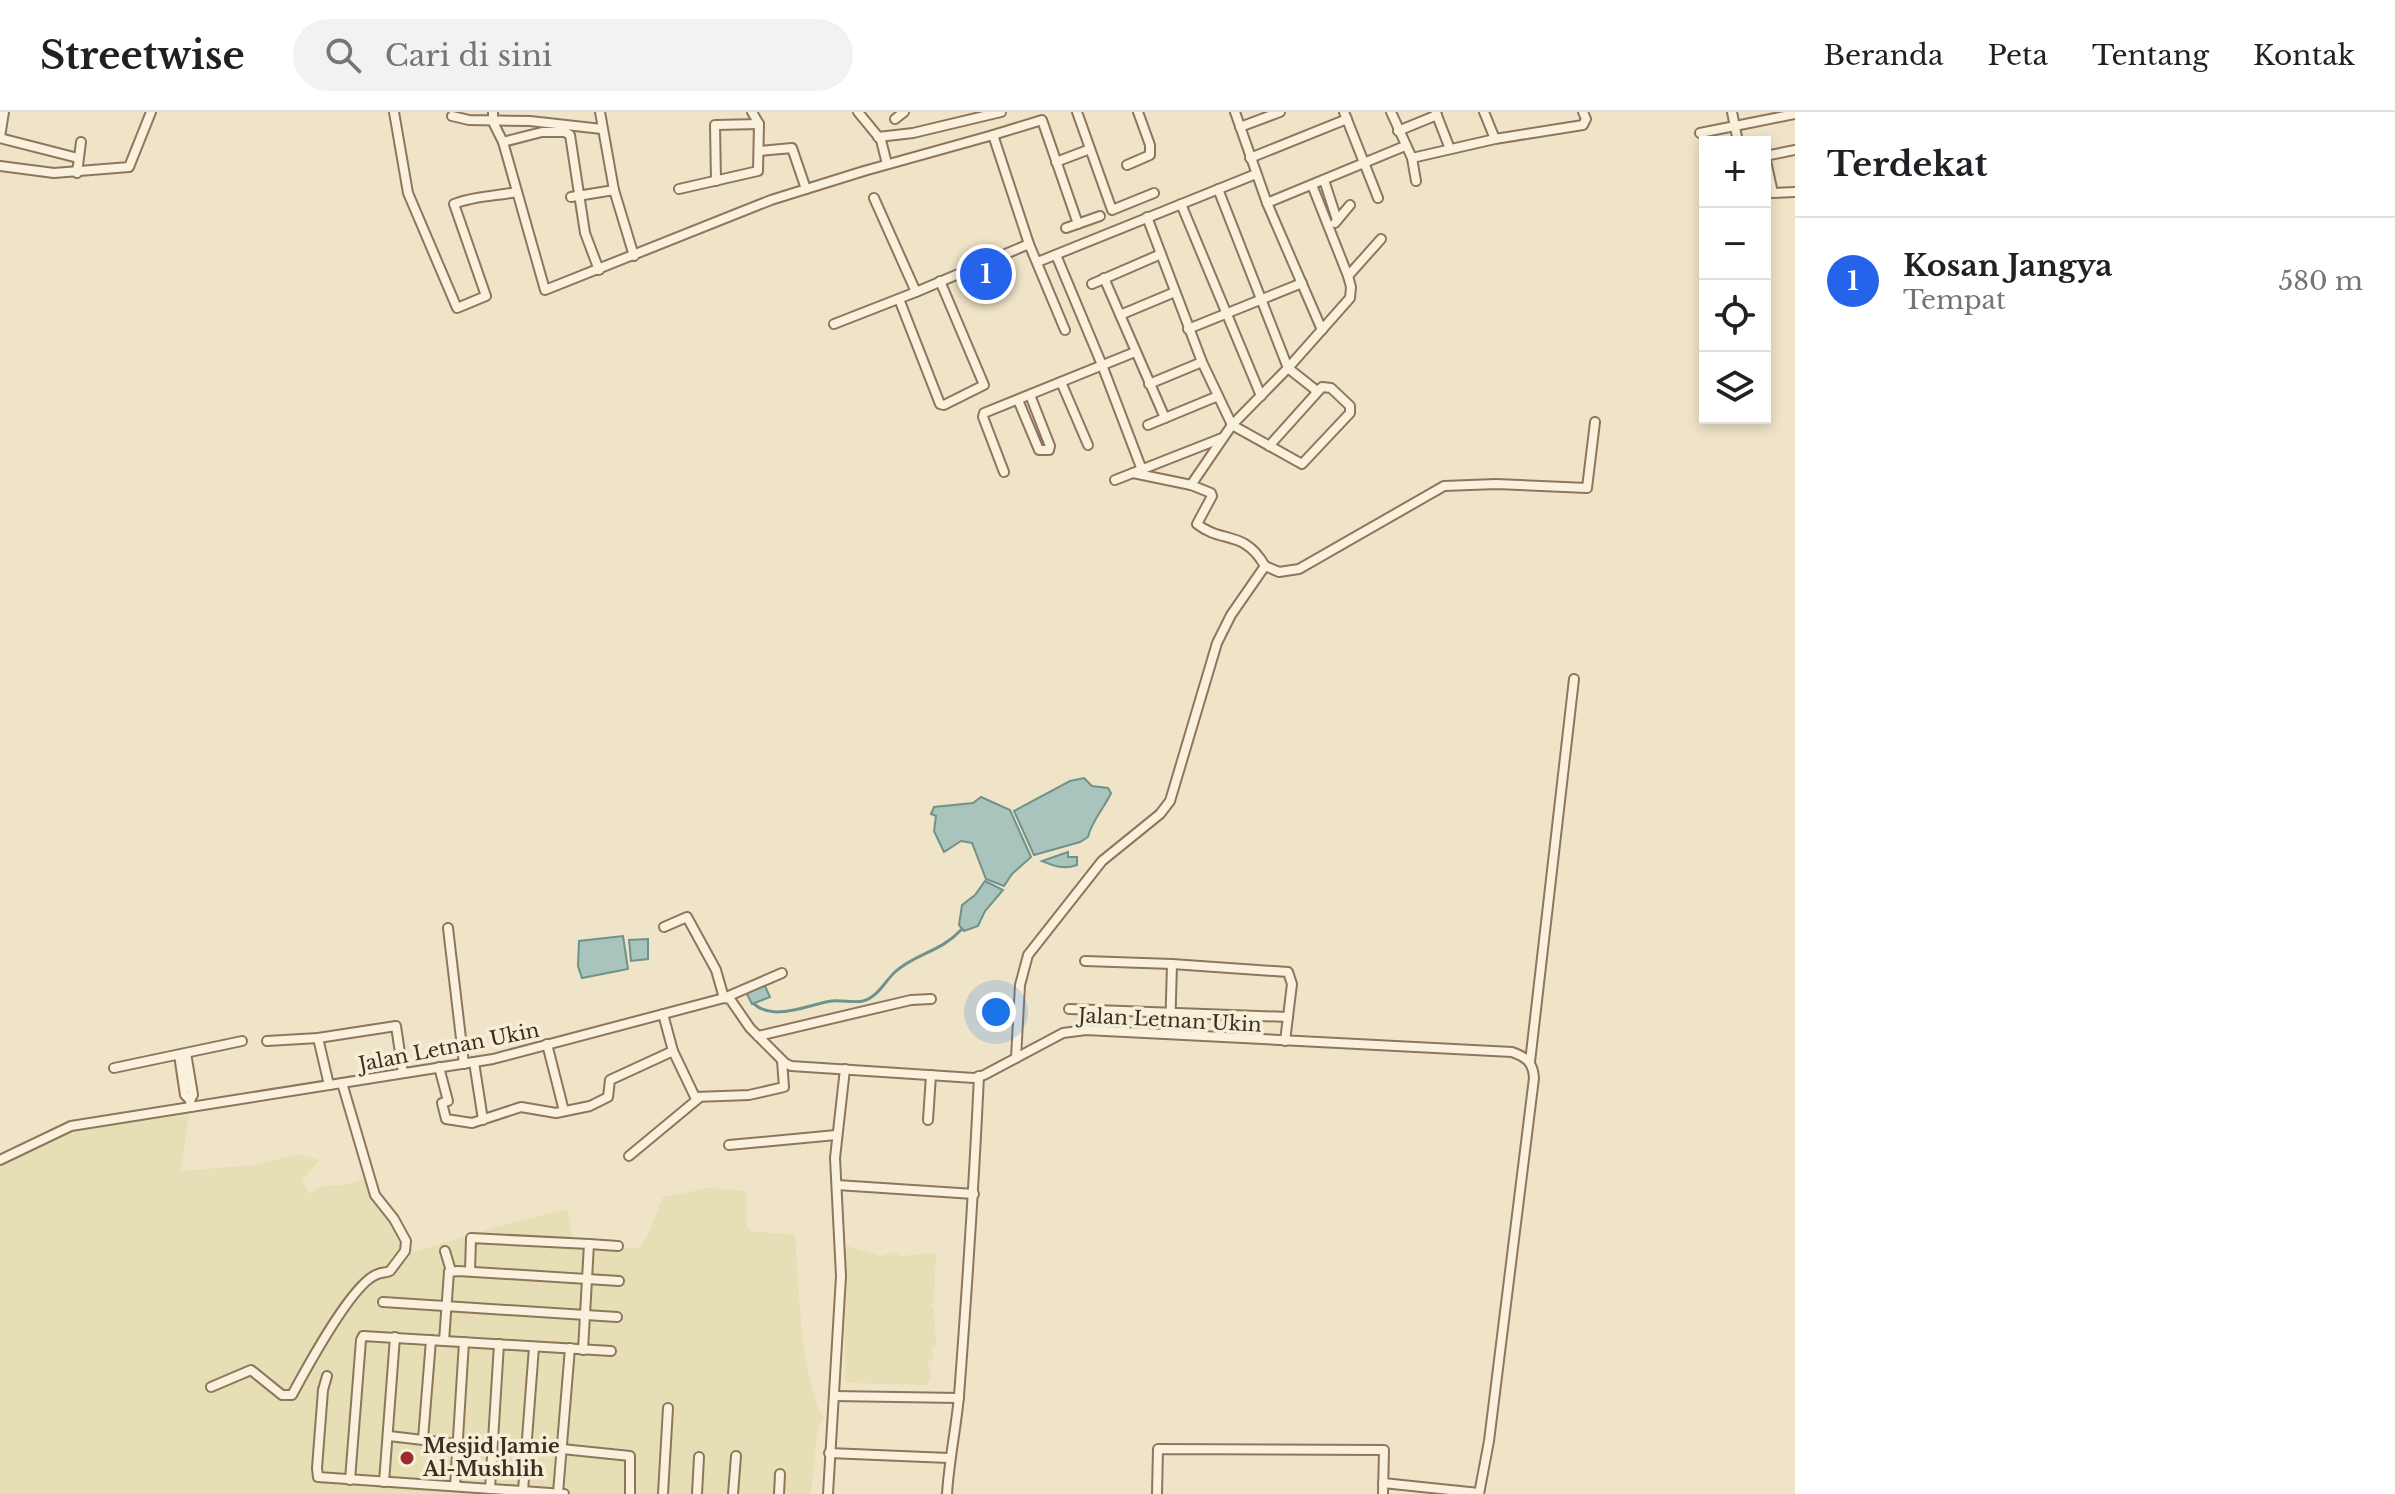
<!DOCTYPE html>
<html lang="id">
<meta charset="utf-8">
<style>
body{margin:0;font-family:"Libre Baskerville",serif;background:#f2f2f2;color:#202124}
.controls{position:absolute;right:24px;top:24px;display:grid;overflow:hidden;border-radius:0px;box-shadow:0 4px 12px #0003}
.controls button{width:72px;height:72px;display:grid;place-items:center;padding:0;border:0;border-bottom:2px solid #e0e0e0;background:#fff;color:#202124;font:40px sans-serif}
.you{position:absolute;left:996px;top:900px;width:28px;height:28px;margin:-20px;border:6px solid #fff;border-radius:50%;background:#1a73e8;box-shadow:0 0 0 12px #1a73e833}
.badge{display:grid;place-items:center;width:52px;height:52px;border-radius:50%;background:#2563eb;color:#fff;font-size:26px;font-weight:700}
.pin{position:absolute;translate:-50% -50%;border:4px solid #fff;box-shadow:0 2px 8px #0006}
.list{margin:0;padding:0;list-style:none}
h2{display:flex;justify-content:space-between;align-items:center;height:104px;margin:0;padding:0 32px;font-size:34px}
h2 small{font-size:26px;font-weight:400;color:#757577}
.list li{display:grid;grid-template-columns:52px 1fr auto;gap:24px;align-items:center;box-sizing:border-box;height:128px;padding:0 32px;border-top:2px solid #e0e0e0}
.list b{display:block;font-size:30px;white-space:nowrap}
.list p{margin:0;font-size:26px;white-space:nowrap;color:#757577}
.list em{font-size:26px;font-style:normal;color:#757577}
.icon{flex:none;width:44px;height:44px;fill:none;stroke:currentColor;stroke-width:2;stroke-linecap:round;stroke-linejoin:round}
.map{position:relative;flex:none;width:1795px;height:1382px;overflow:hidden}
header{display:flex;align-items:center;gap:48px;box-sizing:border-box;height:112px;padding:0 40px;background:#fff;border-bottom:2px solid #e0e0e0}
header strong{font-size:38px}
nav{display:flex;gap:44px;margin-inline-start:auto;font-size:28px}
.search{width:560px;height:72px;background:#f2f2f2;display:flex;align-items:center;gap:20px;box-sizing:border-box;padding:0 28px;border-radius:44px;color:#757577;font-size:30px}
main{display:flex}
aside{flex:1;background:#fff}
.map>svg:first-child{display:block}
.farmland{fill:#e6deb5}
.water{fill:#a9c4bc;stroke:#6f938a;stroke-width:2}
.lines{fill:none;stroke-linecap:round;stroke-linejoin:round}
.stream{stroke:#6f938a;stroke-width:3}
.minor-casing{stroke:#8d765c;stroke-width:12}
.minor{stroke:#faf1dc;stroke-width:8}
.poi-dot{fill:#9e2a2b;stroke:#f7eed8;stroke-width:3}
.labels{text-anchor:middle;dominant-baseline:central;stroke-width:7;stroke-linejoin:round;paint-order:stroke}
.street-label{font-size:20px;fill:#3d2e20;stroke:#f7eed8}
.poi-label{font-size:20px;font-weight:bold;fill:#3d2e20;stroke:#f7eed8;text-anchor:start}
</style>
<header>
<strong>Streetwise</strong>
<div class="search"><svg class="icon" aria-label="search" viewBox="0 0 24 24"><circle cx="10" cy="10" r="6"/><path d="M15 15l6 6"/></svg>Cari di sini</div>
<nav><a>Beranda</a><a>Peta</a><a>Tentang</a><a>Kontak</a></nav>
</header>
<main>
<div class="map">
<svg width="1795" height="1382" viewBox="0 0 1795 1382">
<rect width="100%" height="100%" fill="#f0e4c8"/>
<!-- farmland -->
<g class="farmland">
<polygon points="189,1001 181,1059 255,1053 298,1042 320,1048 302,1068 309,1082 322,1074 345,1073 367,1065 396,1111 410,1141 500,1114 567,1097 574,1131 585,1139 598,1135 639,1136 648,1124 663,1085 709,1076 746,1079 747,1114 751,1119 795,1123 802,1224 809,1266 818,1296 824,1307 818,1313 811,1382 0,1382 0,1051 64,1021"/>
<polygon points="847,1134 880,1144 894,1140 900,1144 936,1141 934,1190 931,1194 934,1198 936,1233 931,1237 934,1244 927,1251 932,1262 927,1273 845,1271 844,1138"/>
</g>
<!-- water -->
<g class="water">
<path d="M1084 666 1092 674 1108 676 1111 681C1105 695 1091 710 1088 725L1080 730 1034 743 1014 699 1070 669Z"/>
<polygon points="981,685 1010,698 1031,745 1012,762 1004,774 986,767 972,731 961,729 944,740 934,719 936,704 931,702 934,695 973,691"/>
<path d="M1068 740V745H1077V753C1063 758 1054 754 1042 749Z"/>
<polygon points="985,769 1003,778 985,799 978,814 964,819 959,813 962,793 975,783"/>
<polygon points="623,824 628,857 582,866 578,854 579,829"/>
<polygon points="648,827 648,847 631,849 629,828"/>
<polygon points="764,872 770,885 752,892 745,878"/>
</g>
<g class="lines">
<!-- stream -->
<path class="stream" d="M754 892C775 910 809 892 832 889 842 888 854 891 863 889 878 885 885 869 895 860 915 841 940 841 962 817"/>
<!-- minor casing -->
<g class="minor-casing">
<g id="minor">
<path d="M394 0 408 81 457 196 486 184 454 92C473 84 496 84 517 80"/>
<polyline points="493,0 493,10 503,30 545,178 771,88 864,59 993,23 1029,132 916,180 874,86"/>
<polyline points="600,0 614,78 634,144"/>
<polyline points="858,0 881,28 887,52"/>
<polyline points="1077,0 1112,98 1154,81"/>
<polyline points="1235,0 1267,91 1322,218"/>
<polyline points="1344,0 1378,86"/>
<polyline points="1391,0 1412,46 1416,69"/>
<polyline points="1484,0 1495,27"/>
<polyline points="1732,0 1738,30"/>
<polyline points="1436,1 1450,37"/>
<polyline points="452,4 469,8 530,9 602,17"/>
<polyline points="895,7 904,0"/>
<polyline points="1240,15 1280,0"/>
<polyline points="1398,19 1437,3"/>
<polyline points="1700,21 1795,2"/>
<polyline points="993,23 1042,8 1078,112"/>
<polyline points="0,25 4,0"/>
<polyline points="878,25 913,21 1001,0"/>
<polyline points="0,26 78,46"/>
<polyline points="503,30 542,20 565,20 570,23 585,121 599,158"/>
<polyline points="760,39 792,36 806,77"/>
<polyline points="1765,44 1773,81 1795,80"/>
<polyline points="1765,44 1795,38"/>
<polyline points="1250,46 1347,7"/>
<polyline points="1412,46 1495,27 1583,13 1586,7 1583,0"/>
<polyline points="1056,50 1090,37"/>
<polyline points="1127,53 1150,43 1150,33 1138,0"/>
<polyline points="0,54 54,61 129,55 151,0"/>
<polyline points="77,61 81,30"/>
<polyline points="1324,68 1337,108"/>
<polyline points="716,69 715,13 759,12"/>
<polyline points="679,77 758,59 759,12 752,0"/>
<polyline points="1218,77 1288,256 1317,279"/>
<polyline points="571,85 614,78"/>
<polyline points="1267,91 1405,34"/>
<polyline points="1181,92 1261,284"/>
<polyline points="1147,105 1202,250 1232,313 1302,352 1350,301 1350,294 1331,276 1322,275 1269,334"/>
<polyline points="1335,111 1350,93"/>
<polyline points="1066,116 1100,104"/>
<polyline points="1029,132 1065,218"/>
<polyline points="1056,143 1102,253 1142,358"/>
<polyline points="1040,149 1256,62"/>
<polyline points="1348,164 1381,127"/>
<polyline points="1104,166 1165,306"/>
<polyline points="1092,172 1161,142"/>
<polyline points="899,187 940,292 944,293 984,273 940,169"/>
<polyline points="1120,203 1175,180"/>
<polyline points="834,212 916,180"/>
<polyline points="1188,217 1302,171"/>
<polyline points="1061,270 1088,333"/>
<polyline points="1149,272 1202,250"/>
<polyline points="1018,288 1039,338 1049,338 1050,334 1030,283"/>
<polyline points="1148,313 1218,284"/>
<polyline points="1004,360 983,305 984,301 1135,240"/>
<path d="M1133 361 1191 373 1211 381 1212 384 1197 412C1222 432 1244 417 1265 454"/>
<polyline points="1115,368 1222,326"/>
<polyline points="1191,373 1232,313 1288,256 1350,186 1351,175 1348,164 1312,73"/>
<polyline points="664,815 687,805 716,858 724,886 782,861"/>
<polyline points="448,816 464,952"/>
<polyline points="1085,849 1172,852 1288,860 1292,872 1285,929"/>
<polyline points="1069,897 1288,905"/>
<polyline points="663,902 673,939 695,985 749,983 784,975 782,949"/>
<polyline points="1170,922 1172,852"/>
<polyline points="758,924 911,888 931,887"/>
<polyline points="318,926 329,973"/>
<polyline points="267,929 318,926 396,914 403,961"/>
<polyline points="547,932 564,999"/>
<polyline points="186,941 193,983 190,988 191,995"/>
<polyline points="179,943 185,983 190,988"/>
<polyline points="1016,946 1020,873 1028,843 1102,749 1160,702 1170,689 1217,531 1231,503 1265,454 1279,460 1299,457 1444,374 1496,372 1587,376 1595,310"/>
<polyline points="474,950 483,1008"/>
<polyline points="1530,950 1574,567"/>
<polyline points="439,955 448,989 442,991 446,1007 472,1011 521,995 556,1001 590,994 608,985 610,968 673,939"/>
<polyline points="114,956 242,929"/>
<polyline points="928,1008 931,963"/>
<polyline points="729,1033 836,1023"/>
<polyline points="629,1044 699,986"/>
<path d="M0 1048 71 1014 493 947 724 886 730 887 750 916 785 951 791 954 974 966 984 963 1063 921 1086 918 1512 940C1526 945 1533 950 1534 966L1489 1329 1479 1382"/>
<polyline points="837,1073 974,1082"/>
<polyline points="589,1132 618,1134"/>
<polyline points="445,1139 451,1159 449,1160"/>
<polyline points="470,1159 471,1126 589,1132 583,1238"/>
<polyline points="383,1190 617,1205"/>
<polyline points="444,1229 449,1160 458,1159 619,1169"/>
<polyline points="327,1264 323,1278 317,1356 318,1365 564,1382"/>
<path d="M211 1275 251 1258 282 1283H292C305 1259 353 1169 378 1162 382 1160 386 1161 390 1159L405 1139 406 1129 394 1107 375 1083 342 971"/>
<polyline points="834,1284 959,1286"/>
<polyline points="389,1324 457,1332"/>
<polyline points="423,1327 431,1228"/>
<polyline points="562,1337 630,1344 630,1382"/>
<polyline points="829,1341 949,1346"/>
<polyline points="350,1368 361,1228 363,1224 611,1239"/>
<polyline points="384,1370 395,1225"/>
<polyline points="1383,1371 1479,1381"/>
<polyline points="455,1374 464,1230"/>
<polyline points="490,1377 499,1232"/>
<polyline points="523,1379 534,1235"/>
<polyline points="558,1381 570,1236"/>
<polyline points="663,1382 668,1296"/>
<polyline points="697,1382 699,1345"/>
<polyline points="733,1382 736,1344"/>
<polyline points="779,1382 780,1362"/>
<polyline points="828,1382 841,1164 835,1046 845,957"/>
<path d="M947 1382C949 1349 956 1317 959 1284 967 1178 974 1071 979 964"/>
<polyline points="1157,1382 1158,1337 1384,1338 1383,1382"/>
</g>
</g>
<!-- minor -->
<use href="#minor" class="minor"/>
</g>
<!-- markers -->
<circle class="poi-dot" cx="407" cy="1346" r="8"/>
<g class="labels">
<!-- street labels -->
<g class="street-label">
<text transform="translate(1170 908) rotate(3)">Jalan Letnan Ukin</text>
<text transform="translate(449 935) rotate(-11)">Jalan Letnan Ukin</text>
</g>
<!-- poi labels -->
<g class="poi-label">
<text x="423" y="1334">Mesjid Jamie<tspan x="423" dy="23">Al-Mushlih</tspan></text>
</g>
</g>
</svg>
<div class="controls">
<button>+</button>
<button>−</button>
<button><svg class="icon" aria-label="locate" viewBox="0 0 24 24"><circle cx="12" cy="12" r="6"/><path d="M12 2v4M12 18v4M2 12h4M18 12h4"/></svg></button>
<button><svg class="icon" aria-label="layers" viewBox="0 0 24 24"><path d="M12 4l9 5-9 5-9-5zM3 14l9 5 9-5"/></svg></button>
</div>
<div class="you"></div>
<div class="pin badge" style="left:986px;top:162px">1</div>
</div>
<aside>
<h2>Terdekat<small></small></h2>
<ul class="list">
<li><span class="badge">1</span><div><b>Kosan Jangya</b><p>Tempat</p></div><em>580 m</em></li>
</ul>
</aside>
</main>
